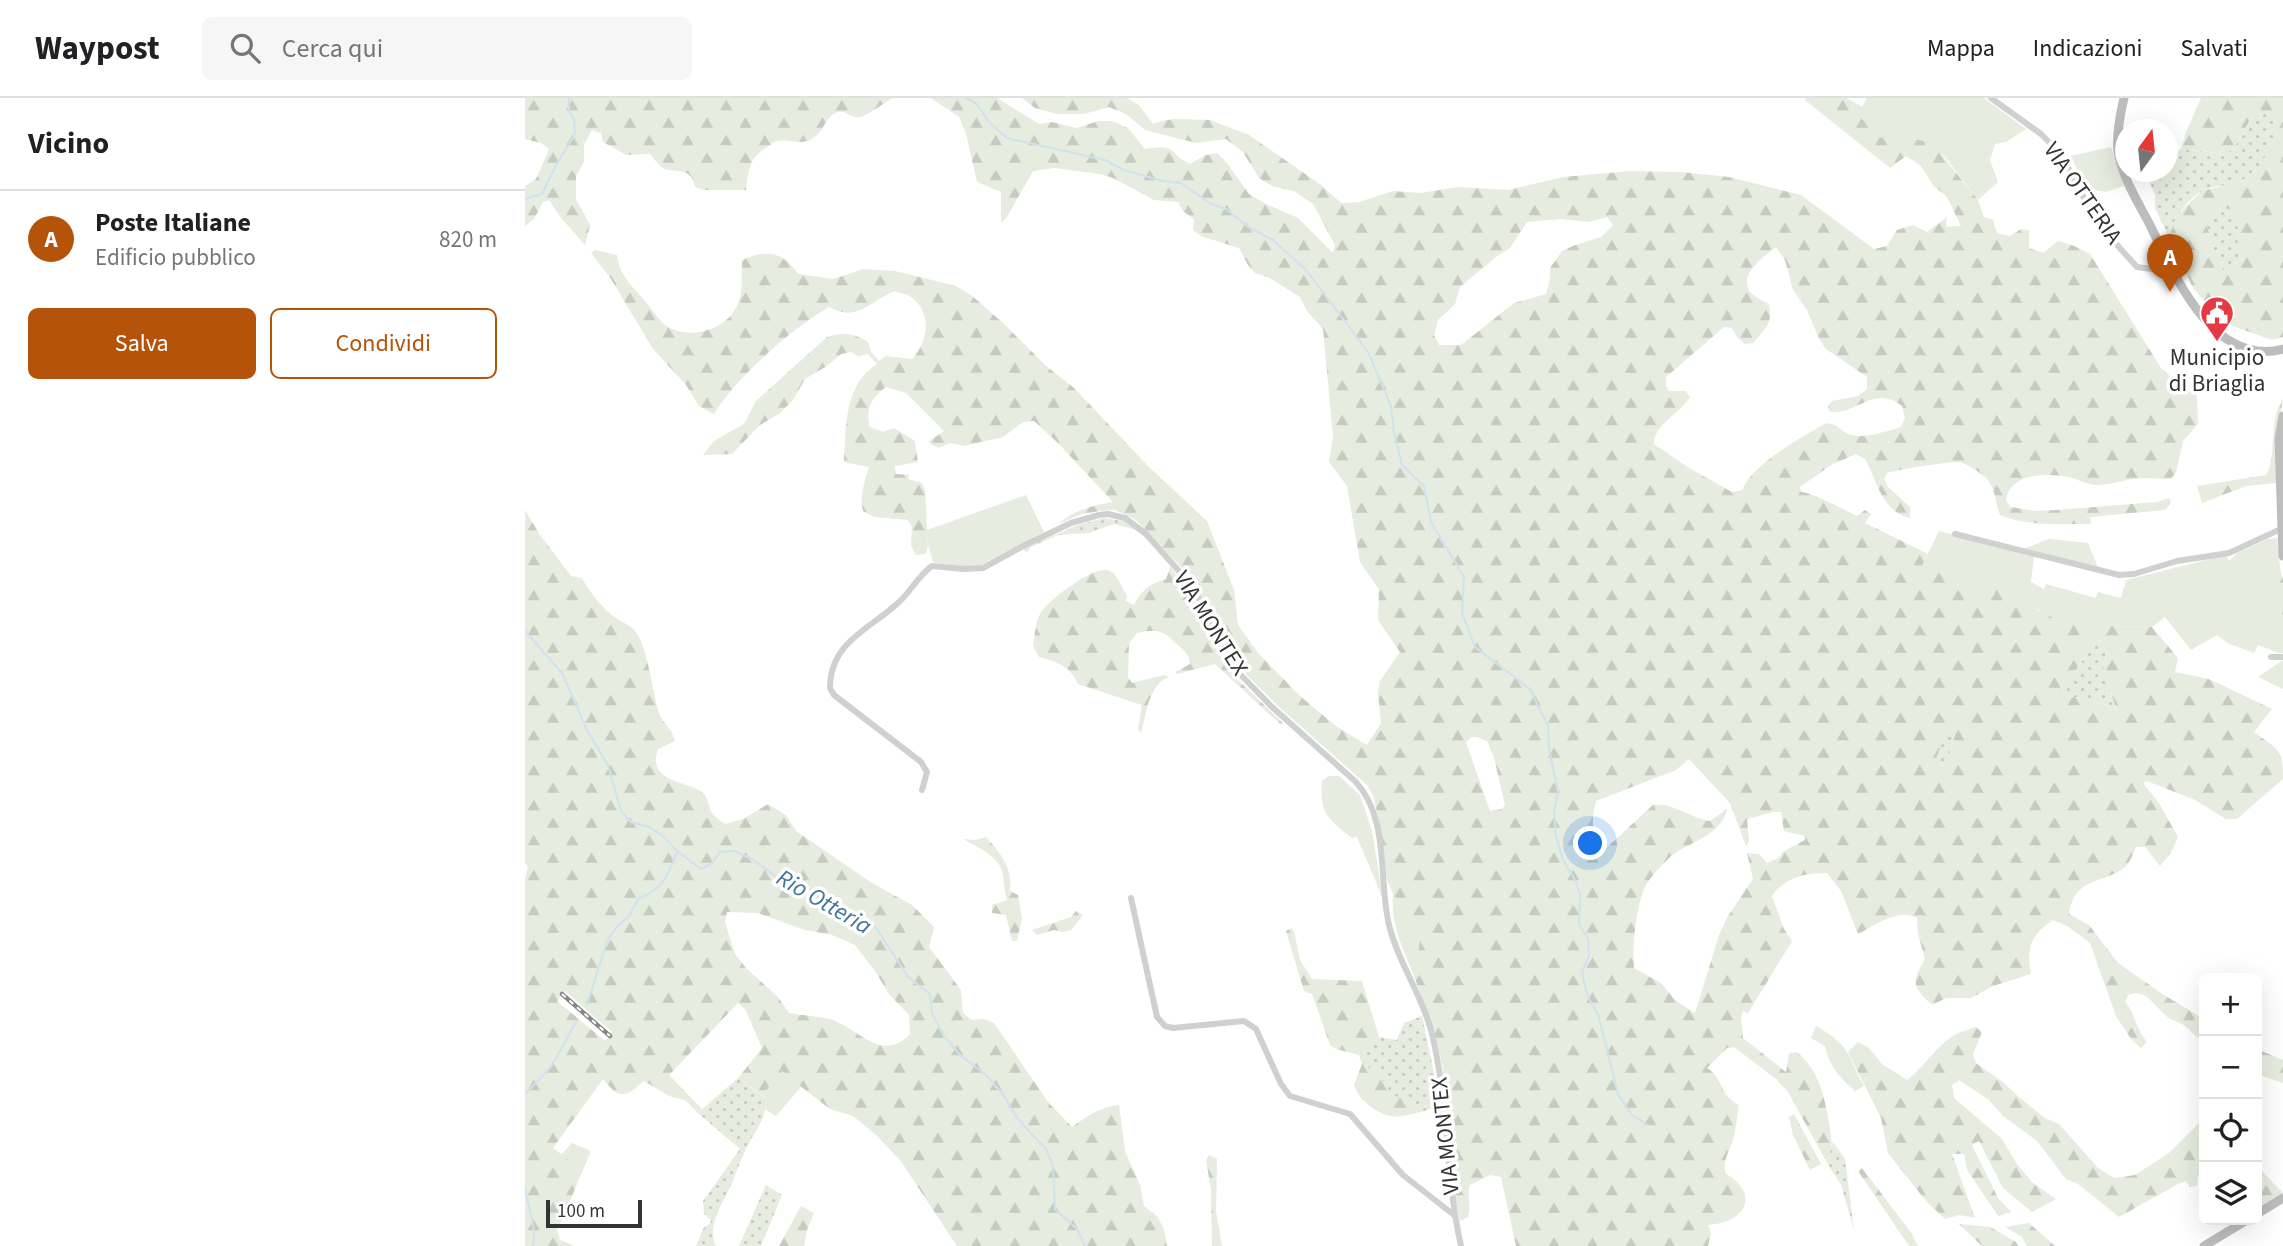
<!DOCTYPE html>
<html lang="it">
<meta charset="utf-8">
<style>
body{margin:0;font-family:"Source Sans 3",sans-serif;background:#f6f6f6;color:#202124}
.controls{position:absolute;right:21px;bottom:21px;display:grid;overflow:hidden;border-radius:10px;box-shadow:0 7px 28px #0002}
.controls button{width:63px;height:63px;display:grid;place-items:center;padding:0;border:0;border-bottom:2px solid #e0e0e0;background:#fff;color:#202124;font:35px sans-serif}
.compass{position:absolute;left:1590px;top:21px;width:63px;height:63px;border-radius:50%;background:#fff;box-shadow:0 7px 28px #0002;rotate:15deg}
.scale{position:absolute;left:21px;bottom:18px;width:96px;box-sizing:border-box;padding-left:7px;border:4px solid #333;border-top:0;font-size:19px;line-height:24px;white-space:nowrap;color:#333;-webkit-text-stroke:5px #fff;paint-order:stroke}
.you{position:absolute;left:1066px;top:746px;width:24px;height:24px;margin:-18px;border:5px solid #fff;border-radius:50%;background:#1a73e8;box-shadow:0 0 0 10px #1a73e833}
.badge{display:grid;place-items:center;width:46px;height:46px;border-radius:50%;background:#b45309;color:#fff;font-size:23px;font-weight:700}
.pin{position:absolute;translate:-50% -58px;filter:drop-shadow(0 2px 4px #0008)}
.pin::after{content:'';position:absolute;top:37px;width:24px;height:21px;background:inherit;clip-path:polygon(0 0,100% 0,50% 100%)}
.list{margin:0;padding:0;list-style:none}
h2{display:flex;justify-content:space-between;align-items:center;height:91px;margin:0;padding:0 28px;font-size:30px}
h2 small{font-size:23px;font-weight:400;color:#757577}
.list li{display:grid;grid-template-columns:46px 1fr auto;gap:21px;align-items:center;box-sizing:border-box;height:98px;padding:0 28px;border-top:2px solid #e0e0e0}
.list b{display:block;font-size:26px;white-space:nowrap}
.list p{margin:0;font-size:23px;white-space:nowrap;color:#757577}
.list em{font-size:23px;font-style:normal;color:#757577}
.actions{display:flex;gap:14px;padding:21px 28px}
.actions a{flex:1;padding:16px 0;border:2px solid #b45309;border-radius:10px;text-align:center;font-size:24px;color:#b45309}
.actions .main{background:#b45309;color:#fff}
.icon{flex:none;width:38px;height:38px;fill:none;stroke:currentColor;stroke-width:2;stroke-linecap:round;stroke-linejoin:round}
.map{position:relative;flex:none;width:1758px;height:1148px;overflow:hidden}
header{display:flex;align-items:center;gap:42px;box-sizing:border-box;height:98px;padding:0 35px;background:#fff;border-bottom:2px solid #e0e0e0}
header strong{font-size:33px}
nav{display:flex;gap:38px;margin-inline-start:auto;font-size:24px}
.search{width:490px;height:63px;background:#f6f6f6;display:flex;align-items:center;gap:18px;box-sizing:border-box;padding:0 24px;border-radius:10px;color:#757577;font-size:26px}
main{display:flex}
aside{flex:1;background:#fff}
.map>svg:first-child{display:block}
.grass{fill:url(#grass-dots)}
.forest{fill:url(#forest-firs);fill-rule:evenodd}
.garden{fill:#e6ecdf}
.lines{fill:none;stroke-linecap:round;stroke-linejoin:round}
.stream{stroke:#cfe2ee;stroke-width:2}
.street{stroke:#d0d0d0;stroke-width:6}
.secondary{stroke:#bdbdbd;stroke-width:9}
.rail-casing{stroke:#888;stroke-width:4.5}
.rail{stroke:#fff;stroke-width:2;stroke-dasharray:5;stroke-linecap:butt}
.labels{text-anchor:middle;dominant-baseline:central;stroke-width:7;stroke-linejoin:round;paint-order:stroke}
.street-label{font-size:23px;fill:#333;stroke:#fff}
.poi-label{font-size:23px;fill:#333;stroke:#fff}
.water-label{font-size:24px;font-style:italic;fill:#3f7597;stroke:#fff}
</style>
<header>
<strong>Waypost</strong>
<div class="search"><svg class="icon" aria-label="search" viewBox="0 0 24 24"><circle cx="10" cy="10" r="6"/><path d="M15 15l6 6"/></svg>Cerca qui</div>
<nav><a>Mappa</a><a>Indicazioni</a><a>Salvati</a></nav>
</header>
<main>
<aside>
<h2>Vicino<small></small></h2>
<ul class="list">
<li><span class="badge">A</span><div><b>Poste Italiane</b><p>Edificio pubblico</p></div><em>820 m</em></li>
</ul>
<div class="actions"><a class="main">Salva</a><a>Condividi</a></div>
</aside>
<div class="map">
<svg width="1758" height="1148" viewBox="0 0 1758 1148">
<defs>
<pattern id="grass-dots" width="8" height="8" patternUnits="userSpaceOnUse" patternTransform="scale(1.75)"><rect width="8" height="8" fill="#e6ecdf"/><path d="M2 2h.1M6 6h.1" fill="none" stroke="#c6cbc0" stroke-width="1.8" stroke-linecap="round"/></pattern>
<pattern id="forest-firs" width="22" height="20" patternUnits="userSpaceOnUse" patternTransform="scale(1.75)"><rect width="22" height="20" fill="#e6ecdf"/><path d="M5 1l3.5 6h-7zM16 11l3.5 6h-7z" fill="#c6cbc0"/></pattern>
</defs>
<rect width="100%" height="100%" fill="#fff"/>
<!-- grass -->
<g class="grass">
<path d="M1742 15 1752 26C1752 31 1752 38 1751 43 1746 57 1729 77 1715 83 1704 88 1690 87 1678 93 1660 101 1650 122 1644 140L1630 110V97L1620 74H1643V56H1650L1656 51 1701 56C1715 46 1720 30 1729 16Z"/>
<path d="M1696 109 1710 113C1714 127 1713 140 1718 155L1713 163 1699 173 1696 169 1697 160 1688 150 1680 120Z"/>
<polygon points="579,420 598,423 612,432 589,426 564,435 533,437 506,449 502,454 497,451 553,427"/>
<path d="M1573 541C1585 553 1583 557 1578 572L1591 611 1586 612C1570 600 1558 598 1539 600 1536 582 1552 573 1560 559 1563 554 1564 548 1566 542Z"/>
<polygon points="1427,632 1430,636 1421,669 1409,663 1421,634"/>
<polygon points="897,918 916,1008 892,1015 887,1002 868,998 852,974 844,971 839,958 840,950 854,939 872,942 879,925"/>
<path d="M214 979 241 1002C241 1022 231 1031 223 1047 216 1060 212 1074 206 1087 198 1107 181 1125 191 1148H171L179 1129 185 1126 186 1122 179 1116 178 1103 215 1051 173 1015Z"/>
<polygon points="1308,1044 1320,1061 1329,1132 1316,1087 1301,1063"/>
<polygon points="241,1087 257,1097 236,1148 214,1148"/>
</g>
<!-- forest -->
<g class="forest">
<path d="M0 0H368C358 5 346 16 335 19 326 21 320 10 310 15 300 20 299 35 285 42 274 47 265 41 253 43 249 43 248 45 244 48 224 59 224 70 221 92H179L170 89C167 72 158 74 143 72 135 70 130 62 125 56L101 57 78 44 76 35 67 32 59 47V64L51 78V101L65 127 60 147 36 120 24 102 18 104 9 121 0 128V88L11 81 24 51 16 45 0 41Z"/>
<path d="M406 0H472L514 26 527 24 552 30 573 23H587L603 30 620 51C656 46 640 54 665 66L681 57 692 55 702 65 724 96 743 107 773 120 808 155 810 147 788 106 769 93 747 88 734 80 718 54 701 41 671 45 620 32 601 16 584 9 559 16H532L510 10 497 0H602L614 7 628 26 636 23 650 21 685 22 724 37 796 87 816 105 834 104 868 93 896 95 933 89 983 92 1038 79 1105 73 1156 74 1204 79 1276 97 1349 151 1362 148 1372 132 1388 127 1402 134 1422 119 1421 129 1436 128 1422 99 1408 87 1396 68 1381 58 1365 70 1280 2 1281 0H1321L1338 9 1334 17 1367 36 1403 43 1412 51 1453 102 1459 119 1468 122 1472 135 1485 138 1496 131 1504 132V150L1518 155 1533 143 1547 147 1565 156 1636 270 1656 288 1672 298 1673 326 1658 343 1651 374 1646 381C1634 381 1620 379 1608 381 1595 383 1583 387 1570 387 1560 386 1553 381 1544 379 1522 375 1484 374 1481 403L1486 409 1510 413 1531 412 1632 404 1644 400 1646 404 1640 412 1565 419 1566 426C1540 426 1499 428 1475 417 1470 406 1471 391 1462 381 1455 374 1443 366 1433 364 1427 363 1369 372 1362 375L1359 381 1363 389 1385 409V420C1357 414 1352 383 1340 361L1331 356 1306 367 1275 389 1276 394C1286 394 1320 412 1332 418L1340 412 1346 416 1340 425 1403 456 1397 468 1474 480 1493 493 1514 513 1576 534 1585 528 1627 529 1653 560 1650 574 1684 581 1747 611 1729 634C1753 652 1758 650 1758 681L1712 721H1701L1670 702 1622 683 1618 685 1634 705 1653 739 1647 753 1635 768 1620 749H1611C1608 755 1605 765 1600 769 1577 787 1550 778 1544 816L1564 827 1593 865 1639 897 1679 921V942C1670 940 1668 934 1661 929 1656 924 1647 923 1641 918 1629 908 1623 892 1604 896L1600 904C1611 916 1610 930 1622 944L1616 950 1606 941 1591 918 1565 845 1542 828 1528 822C1505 838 1501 849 1506 876L1468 888 1446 900H1421L1407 907C1386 888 1387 884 1400 861L1393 836 1392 820C1375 809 1349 828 1333 836L1316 793 1302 775C1280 775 1260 779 1247 798L1259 831 1267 843 1223 915 1218 913 1216 919 1218 940 1261 974 1264 955 1272 954C1295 974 1299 997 1304 1025 1306 1040 1310 1050 1301 1063L1263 994 1251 981 1209 949 1202 950 1182 970C1199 981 1193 996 1214 1007 1212 1018 1211 1031 1208 1042 1204 1054 1198 1061 1200 1075 1237 1097 1219 1125 1183 1127L1186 1135 1183 1148H991L976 1079 965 1077 945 1087C941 1098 947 1107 943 1119L935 1123C925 1085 927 1044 923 1005 919 957 902 910 884 866L894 851 883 817 868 796 862 782 857 738 848 697 842 687 754 609 722 577 693 534 671 485 611 422 590 412 575 413 557 416 534 426C547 412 571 407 588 404L533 345 509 323 498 324 478 339 439 348 425 345 413 350 403 344 419 333 381 295 361 289C346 300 340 311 345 329L358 334 369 330 390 343 393 364 370 368 371 376 384 377 383 381 397 385 400 392 403 447 401 456 391 457 386 447 387 429 383 422 349 419 338 413C334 398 340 383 344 369L319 364C321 329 319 287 352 266L343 256 333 258 326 254 316 256 302 268 280 281 268 302 254 316 235 327 207 356 178 357 189 343 219 326 231 303 302 239C319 234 328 235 343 244L346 254 354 263 361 258 387 261C403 244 408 215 386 199 382 196 374 195 370 193 345 203 332 225 304 209 266 231 212 279 189 316L174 308 161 287 128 251 86 181 66 155 70 152 92 157C95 179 106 186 119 202 127 211 135 225 145 230 167 241 199 232 211 210 219 196 216 177 217 162 241 152 257 152 273 176L308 181 339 171 370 173 431 188 446 197 477 224 520 267 549 290 624 369 682 423 709 492 713 527 733 555 775 598 812 629 842 647 856 625 853 594 855 583 875 554 853 522 854 491 835 464 822 388 804 364 808 339 798 231 782 213 775 199 743 179 730 175 723 167 714 150 676 138 668 132 669 121 659 114 653 104 629 102 588 80 575 76 530 70 508 73 482 119 476 125V94L452 84 441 36 434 19ZM1082 119 1088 127 1076 139 1050 147 1037 153 1025 170V180L1021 196 989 205 936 247H914L909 237 913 222 930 206 935 189 971 159 985 150 1002 124 1036 121 1063 124ZM1251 149 1260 162 1268 192 1282 212 1294 241 1301 251 1342 279V291L1333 298 1307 303 1303 308 1304 313C1329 320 1348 285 1377 308L1380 320 1376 329C1361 333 1336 343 1321 335 1311 329 1314 327 1301 325 1276 340 1228 365 1217 392L1207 394 1164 370 1129 346C1128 327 1156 315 1165 299L1160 293H1144L1141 288V279L1199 229 1207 230 1212 239 1220 246 1228 245C1239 232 1250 223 1243 205 1202 189 1229 165 1251 149ZM1573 541C1585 553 1583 557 1578 572L1591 610 1586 612C1569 600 1559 598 1539 600 1536 582 1552 573 1560 559 1563 554 1564 548 1566 542ZM1427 632 1430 637 1420 669 1410 663 1421 634ZM947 639H952L962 643 969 660 980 707 977 711 965 713 941 644ZM1164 661 1205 705 1221 748 1224 743 1222 721 1248 714H1256L1259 733 1280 738V742L1259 753 1253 760 1242 765 1234 756 1222 755 1228 781 1203 818 1194 837 1170 915 1150 902 1136 885 1109 870C1107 848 1111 809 1120 789 1125 779 1137 767 1145 759 1163 744 1198 737 1202 711L1185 723C1165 720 1148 704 1128 707L1078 753C1066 738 1066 722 1071 703L1151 672Z"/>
<path d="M1676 0H1758V239L1747 242 1699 225 1668 190 1644 140 1649 124 1661 108 1677 93 1716 83 1730 73 1751 43 1752 26 1742 15 1729 16C1719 30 1715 46 1701 56L1656 51 1661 34ZM1696 109 1710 113C1714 127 1713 140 1718 155L1713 163 1699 173 1696 169 1697 160 1688 150 1680 120Z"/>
<path d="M1758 301 1751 345V385L1721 388 1677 405 1672 388 1741 377C1753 358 1742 324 1758 301Z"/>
<path d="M0 412 15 437 46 478 57 480C65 495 78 511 92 521 99 525 105 527 110 533 123 549 127 593 134 615 138 626 148 632 150 643L133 651C121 685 162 682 178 695 184 701 183 709 187 715 190 719 196 723 200 726L218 721 243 706 261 717 271 733 347 785 387 807 409 829 404 849 436 892 438 915 447 922 459 921 469 925 523 1004 547 1029C562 1018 575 1009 594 1007L600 1053 615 1087 619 1108 632 1118 639 1131 642 1148H432L375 1062 351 1037 328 1018 305 1011 257 974 237 998 214 979 237 950 220 911 213 905 144 977 177 1011 173 1015 160 1002 144 998 119 983C99 1001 94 1001 78 981L28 1050 58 1072 32 1133 35 1142 50 1148H0V780L3 769 0 765ZM202 814 233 815 280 832 307 837 330 847 350 873 364 896 384 917 385 936C358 965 334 932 308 922 295 918 278 918 264 915L253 899 221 870 210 856 200 824ZM40 893 87 934 80 943 32 903Z"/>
<path d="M645 468 669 500 697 561 711 580 758 625 756 627 690 566 652 576 650 574 665 566C664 558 663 557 657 551 640 535 637 529 612 535L604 546 603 579 607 585 639 577 644 579C623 587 622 615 616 635L613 631 617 607 553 586C544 567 534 565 514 559L508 548C510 538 510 525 515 516 522 503 567 469 582 472 592 474 596 489 602 497L601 503 609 507C617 492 624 486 641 481Z"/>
<polygon points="1755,470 1758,482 1758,519 1744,473"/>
<path d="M461 739C476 756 488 770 485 793L493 797 497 820 492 843H487L481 817 467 815V807L482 802C479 792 479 780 477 773 473 758 451 748 438 741L450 742Z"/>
<polygon points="551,813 558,817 546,832 538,834 529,832 512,837 507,832 546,819"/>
<path d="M766 830 769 833 775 862 787 881 837 883 854 939 840 951 839 958 844 971 852 974 868 998 888 1002 892 1015C871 1020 863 1021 845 1008 837 1001 833 998 829 987L837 966 834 957 811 951 805 947 787 896 779 893 761 833Z"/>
<path d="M1451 929 1457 934 1448 956 1451 965 1479 985 1495 1000 1520 1020 1534 1026 1574 1071 1590 1080 1610 1077 1644 1055 1679 1020V1074L1673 1078 1672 1088 1665 1089 1661 1083 1653 1086 1594 1119 1553 1086 1541 1081 1512 1043 1478 1018 1464 1002 1434 982 1427 987 1429 1000 1477 1041 1491 1065 1507 1084 1531 1101 1507 1114 1478 1090 1454 1043 1447 1047 1473 1100 1486 1114 1473 1118 1442 1072 1439 1056H1427L1450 1120 1434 1117 1420 1121 1401 1103 1363 1055 1356 1020 1323 954 1333 944 1343 949 1357 966 1382 982C1401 968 1413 944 1434 935 1440 932 1446 931 1451 929Z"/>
<polygon points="1732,951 1758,962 1758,985 1732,976"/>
<polygon points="1269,1016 1296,1066 1285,1072 1268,1037 1264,1019"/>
<polygon points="684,1057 692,1061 691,1113 697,1148 687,1148 686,1091 681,1062"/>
<polygon points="1732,1068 1758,1095 1732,1111"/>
<polygon points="1337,1070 1387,1136 1393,1148 1384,1148 1333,1073"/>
<polygon points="276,1108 289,1115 282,1132 279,1148 254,1148"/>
<polygon points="1504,1125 1530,1148 1502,1148 1497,1139 1480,1129"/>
<polygon points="1434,1126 1465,1129 1491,1144 1493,1148 1457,1148"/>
</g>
<!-- garden -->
<g class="garden">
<polygon points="1342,0 1459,0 1501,31 1481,44 1470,46 1465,62 1473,84 1453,102 1421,60 1403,44 1367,36 1356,40 1333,17"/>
<polygon points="1586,49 1599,88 1581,94 1563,91 1545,58"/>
<polygon points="501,397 519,434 454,468 437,469 408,464 403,447 402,432"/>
<path d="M1414 433 1509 458 1506 484 1519 491 1521 486 1571 500 1573 494 1596 500 1601 482 1701 457 1704 463 1712 455 1743 441 1752 440 1755 470 1745 473 1758 519V555H1753L1733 547 1729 555 1704 546 1692 537 1666 552 1640 519 1627 529 1585 528 1576 534C1556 528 1531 524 1514 512 1497 501 1486 482 1465 479L1459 489 1427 480 1397 468Z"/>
<polygon points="1524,441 1563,445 1573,469 1498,451"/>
<polygon points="1758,562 1758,591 1733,579"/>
<path d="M804 678H814L835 697 847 733 858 801 832 739 827 740C803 721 794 715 797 683Z"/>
<path d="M868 796 896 833 894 851 884 866C874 841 866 822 868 796Z"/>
<path d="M1291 928C1326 948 1321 955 1339 988L1330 993C1315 980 1304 968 1300 948L1286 940Z"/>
<polygon points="257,973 276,989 251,1018 241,1012 241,1002 237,998"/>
<polygon points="47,1045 66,1053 58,1072 36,1057"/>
</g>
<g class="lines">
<!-- stream -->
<g class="stream">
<polyline points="441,0 451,5 464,24 482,40 580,62 599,72 638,83 656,85 686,106 701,111 723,129 747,141 781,172 843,254 866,308 869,334 877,367 899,388 906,424 939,479 937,515 950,549 1005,591 1023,628 1024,651 1033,694 1029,714 1031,738 1038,762 1049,780 1055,796 1054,827 1063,840 1064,858 1057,874 1062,897 1073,916 1093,996 1107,1017 1123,1027"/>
<polyline points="0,101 17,96 30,69 50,36 49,22 44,13 44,0"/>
<polyline points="0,533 37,575 63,634 83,667 96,713 106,724 124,729 138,738 152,753 176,771 186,766 195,754 209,753 227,761 250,778 272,785 333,817 351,830 383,879 405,896 407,915 419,938 435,957 461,977 479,998 492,1020 521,1051 528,1069 530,1111 552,1131 560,1148"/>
<path d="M62 907 82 843 91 830 105 817 113 801C139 790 142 779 152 754"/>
<polyline points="0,996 26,969 51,924"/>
<path d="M0 1090C3 1110 12 1129 8 1148"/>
</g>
<!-- street -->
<g class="street">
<polyline points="1466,0 1516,36 1531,51 1544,71 1572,125 1612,169 1648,174"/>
<polyline points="1430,436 1594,477 1609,476 1652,463 1704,455 1756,431"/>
<polyline points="1746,559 1758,559"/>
<path d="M397 692 402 674 396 664 309 597 305 590C305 543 346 531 374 504 386 493 394 477 407 468L439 471 458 470 498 448 546 425 574 417 583 416 600 420 621 436 670 491 688 534 714 575 747 609 831 684C865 722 853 780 864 827 873 865 898 898 907 936 924 1006 920 1078 936 1148"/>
<polyline points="606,800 632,919 640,928 648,930 719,923 731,931 756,986 765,998 825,1016 878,1077 929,1117"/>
</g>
<!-- secondary -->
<g class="secondary">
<path d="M1599 0C1595 17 1591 36 1593 53 1597 79 1613 104 1625 127 1649 176 1688 270 1758 251"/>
<polyline points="1758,318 1754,341 1758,458"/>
<polyline points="1732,1116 1758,1100"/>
<polyline points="1679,1148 1722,1122"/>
</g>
<!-- rail casing -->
<g class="rail-casing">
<polyline id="rail" points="37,896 85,938"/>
</g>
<!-- rail -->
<use href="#rail" class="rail"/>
</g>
<!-- icons -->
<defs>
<g id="civic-pin" transform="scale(1.75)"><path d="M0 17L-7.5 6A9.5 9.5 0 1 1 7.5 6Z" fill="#e63946" stroke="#fff"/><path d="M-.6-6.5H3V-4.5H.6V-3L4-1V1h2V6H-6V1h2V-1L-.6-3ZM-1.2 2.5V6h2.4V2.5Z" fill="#fff"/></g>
</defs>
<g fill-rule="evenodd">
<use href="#civic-pin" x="1692" y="215"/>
</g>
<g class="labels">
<!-- street labels -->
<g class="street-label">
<text transform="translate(1558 95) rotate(55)">VIA OTTERIA</text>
<text transform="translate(686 525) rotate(58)">VIA MONTEX</text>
<text transform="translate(920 1038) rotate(-96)">VIA MONTEX</text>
</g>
<!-- poi labels -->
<g class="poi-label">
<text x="1692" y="259">Municipio<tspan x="1692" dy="26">di Briaglia</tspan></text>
</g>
<!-- water labels -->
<g class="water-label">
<text transform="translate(299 804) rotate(30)">Rio Otteria</text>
</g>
</g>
</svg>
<div class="controls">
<button>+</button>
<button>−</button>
<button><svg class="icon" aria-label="locate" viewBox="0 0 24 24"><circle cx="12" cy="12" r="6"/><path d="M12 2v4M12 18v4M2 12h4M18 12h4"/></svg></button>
<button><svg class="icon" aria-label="layers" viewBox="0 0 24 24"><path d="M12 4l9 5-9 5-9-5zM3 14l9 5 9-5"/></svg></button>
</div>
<svg class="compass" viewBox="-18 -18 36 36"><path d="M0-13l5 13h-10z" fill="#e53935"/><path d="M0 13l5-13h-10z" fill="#757577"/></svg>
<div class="scale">100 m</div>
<div class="you"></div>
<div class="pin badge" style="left:1645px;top:194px">A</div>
</div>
</main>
